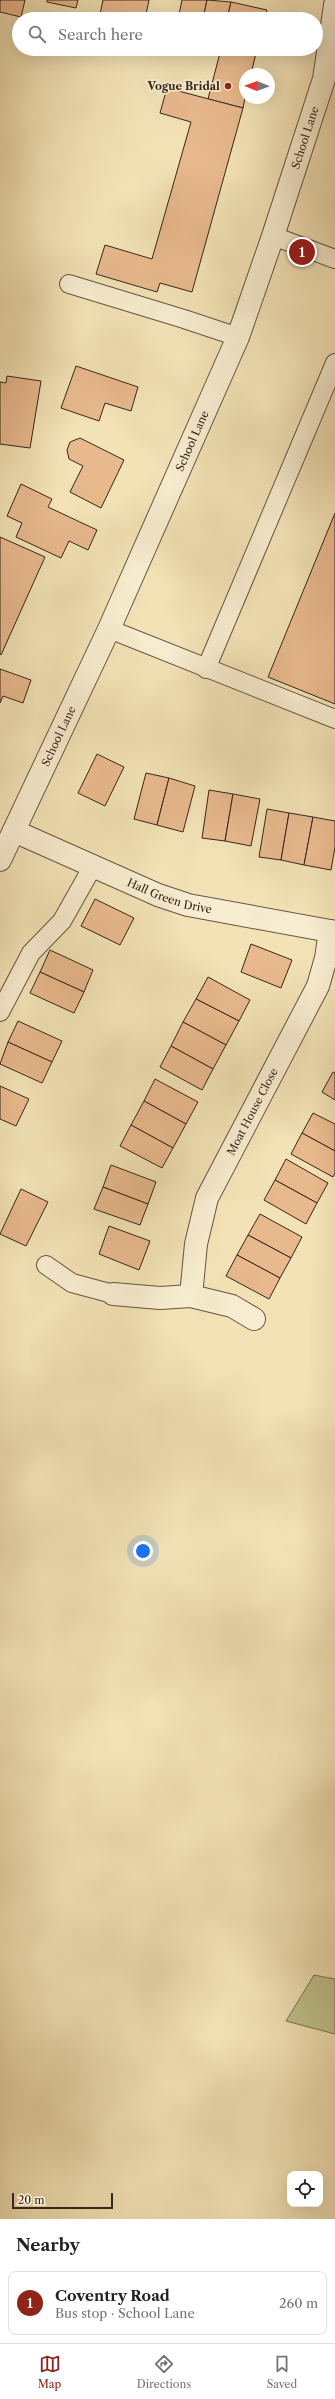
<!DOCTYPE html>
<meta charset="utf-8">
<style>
body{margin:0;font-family:"Libre Caslon Text",serif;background:#f2f2f2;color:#222}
.controls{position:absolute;right:12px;bottom:12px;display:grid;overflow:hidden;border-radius:8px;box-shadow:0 4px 16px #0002}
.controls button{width:36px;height:36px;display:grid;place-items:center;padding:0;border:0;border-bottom:1px solid #e0e0e0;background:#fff;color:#222;font:20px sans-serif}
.compass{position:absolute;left:239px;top:68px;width:36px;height:36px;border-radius:50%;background:#fff;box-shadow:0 4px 16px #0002;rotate:271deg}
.scale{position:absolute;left:12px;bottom:10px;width:101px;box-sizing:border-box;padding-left:4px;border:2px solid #37261b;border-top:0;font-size:11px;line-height:14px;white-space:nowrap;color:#37261b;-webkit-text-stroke:3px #f7eccf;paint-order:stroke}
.you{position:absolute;left:143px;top:1551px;width:14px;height:14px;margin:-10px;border:3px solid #fff;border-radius:50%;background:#1a73e8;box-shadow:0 0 0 6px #1a73e833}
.badge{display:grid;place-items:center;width:26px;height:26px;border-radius:50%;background:#8f2418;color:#fff;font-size:13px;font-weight:700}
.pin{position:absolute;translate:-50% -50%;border:2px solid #fff;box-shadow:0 1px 4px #0006}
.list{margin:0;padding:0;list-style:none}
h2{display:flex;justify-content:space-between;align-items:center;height:52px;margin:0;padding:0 16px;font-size:17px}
h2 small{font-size:13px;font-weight:400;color:#767676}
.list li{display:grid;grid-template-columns:26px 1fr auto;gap:12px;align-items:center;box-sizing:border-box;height:64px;margin:0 8px 8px;padding:0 8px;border:1px solid #e0e0e0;border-radius:8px}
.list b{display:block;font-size:15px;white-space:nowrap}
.list p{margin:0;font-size:13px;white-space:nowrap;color:#767676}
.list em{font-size:13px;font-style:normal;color:#767676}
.icon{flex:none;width:22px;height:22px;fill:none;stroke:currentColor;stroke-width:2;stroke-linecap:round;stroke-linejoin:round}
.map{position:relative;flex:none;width:335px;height:2219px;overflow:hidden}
.search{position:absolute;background:#fff;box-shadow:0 4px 16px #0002;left:12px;right:12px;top:12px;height:44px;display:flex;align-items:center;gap:10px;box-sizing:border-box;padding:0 14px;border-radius:22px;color:#767676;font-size:15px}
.sheet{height:124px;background:#fff}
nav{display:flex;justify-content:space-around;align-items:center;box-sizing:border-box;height:56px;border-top:1px solid #e0e0e0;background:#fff;font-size:11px;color:#767676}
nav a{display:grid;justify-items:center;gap:2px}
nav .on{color:#8f2418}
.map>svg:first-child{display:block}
.green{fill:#bfc28b;stroke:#7b7453}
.building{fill:#e8b98d;stroke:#37261b}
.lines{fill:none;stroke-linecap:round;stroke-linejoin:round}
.service-casing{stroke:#665542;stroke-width:20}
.minor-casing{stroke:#665542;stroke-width:24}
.tertiary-casing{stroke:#665542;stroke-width:24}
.service{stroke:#f7eccf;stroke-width:18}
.minor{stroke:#f7eccf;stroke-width:22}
.tertiary{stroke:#f7eccf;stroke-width:22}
.poi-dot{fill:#8f2418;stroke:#f7eccf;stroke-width:1.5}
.labels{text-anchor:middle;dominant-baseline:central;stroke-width:3.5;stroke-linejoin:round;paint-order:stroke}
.poi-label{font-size:11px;font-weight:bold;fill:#37261b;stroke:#f7eccf;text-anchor:end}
.street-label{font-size:11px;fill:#37261b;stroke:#f7eccf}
</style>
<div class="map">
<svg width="335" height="2219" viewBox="0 0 335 2219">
<rect width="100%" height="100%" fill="#f2e2b5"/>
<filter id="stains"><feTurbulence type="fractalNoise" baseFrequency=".005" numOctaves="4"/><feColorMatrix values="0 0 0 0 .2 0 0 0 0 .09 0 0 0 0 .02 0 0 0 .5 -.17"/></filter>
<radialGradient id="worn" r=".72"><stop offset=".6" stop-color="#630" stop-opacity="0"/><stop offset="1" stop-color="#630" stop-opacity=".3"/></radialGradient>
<!-- green -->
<polygon class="green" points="314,1975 335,1979 335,2034 286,2021"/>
<!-- building -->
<g class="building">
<polygon points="0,0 25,0 21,17 0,12"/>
<polygon points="47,0 78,0 76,8 47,2"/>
<polygon points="103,0 149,0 145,19 99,19"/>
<polygon points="182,0 207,0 203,19 178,19"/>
<polygon points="207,0 231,2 227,19 203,19"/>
<polygon points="231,2 267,10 265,19 227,19"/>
<polygon points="221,49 257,49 251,74 245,74 245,98 243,108 208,99"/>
<polygon points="167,88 243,108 192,292 160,283 157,292 96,274 105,245 152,259 191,122 160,113"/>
<polygon points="76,366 138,387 131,411 105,403 99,421 61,408"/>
<polygon points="7,376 41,381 30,448 0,444 0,382 6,383"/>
<polygon points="80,438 124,460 101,508 70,492 83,466 69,459 67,450 70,442"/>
<polygon points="21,484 52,499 48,507 97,530 88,550 69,541 61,558 16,537 22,523 7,516"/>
<polygon points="335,513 335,704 268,677"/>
<polygon points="0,537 45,557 1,655 0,654"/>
<polygon points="0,669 31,680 23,703 3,696 0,703"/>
<polygon points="97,754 124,767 105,806 78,793"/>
<polygon points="146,773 169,778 157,825 134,819"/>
<polygon points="169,778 195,786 183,832 157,825"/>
<polygon points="209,790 233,794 225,841 202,838"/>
<polygon points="233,794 260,799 251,846 225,841"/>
<polygon points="267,809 289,813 281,860 259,857"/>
<polygon points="289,813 313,817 304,865 281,860"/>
<polygon points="313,817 335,821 335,847 331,870 304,865"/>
<polygon points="95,899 134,918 120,945 81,926"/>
<polygon points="251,944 292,960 281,988 241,972"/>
<polygon points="50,950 93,970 84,992 40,972"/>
<polygon points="40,972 84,992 74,1013 30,993"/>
<polygon points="208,977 250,1000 239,1021 196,999"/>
<polygon points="196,999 239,1021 226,1045 183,1022"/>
<polygon points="18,1021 62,1041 52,1062 8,1042"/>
<polygon points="183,1022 226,1045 213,1069 171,1046"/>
<polygon points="8,1042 52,1062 42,1083 0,1064"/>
<polygon points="171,1046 213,1069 202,1090 160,1067"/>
<polygon points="333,1072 335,1073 335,1100 322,1092"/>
<polygon points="155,1079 198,1102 186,1124 144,1101"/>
<polygon points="0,1086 29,1099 16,1126 0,1119"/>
<polygon points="144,1101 186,1124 173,1148 131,1125"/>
<polygon points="313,1113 335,1124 335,1151 302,1133"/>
<polygon points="131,1125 173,1148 162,1168 120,1146"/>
<polygon points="302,1133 335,1151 335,1173 333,1177 291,1154"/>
<polygon points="286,1159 328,1183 317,1203 275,1180"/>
<polygon points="111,1165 156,1182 148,1204 103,1187"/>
<polygon points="275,1180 317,1203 306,1224 264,1200"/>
<polygon points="103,1187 148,1204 140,1225 94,1209"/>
<polygon points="21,1189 48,1202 26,1246 0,1234"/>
<polygon points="260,1214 302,1237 291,1258 248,1235"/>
<polygon points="109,1226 150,1241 139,1270 99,1254"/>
<polygon points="248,1235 291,1258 280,1278 237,1255"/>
<polygon points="237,1255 280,1278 269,1299 226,1276"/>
</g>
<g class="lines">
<!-- service casing -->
<g class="service-casing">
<g id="service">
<polyline points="273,236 335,259"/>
<polyline points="69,284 184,319 238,337"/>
<polyline points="109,629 335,719"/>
<polyline points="206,669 335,363"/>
<polyline points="0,1012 31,953 62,921 93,866"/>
<polyline points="46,1265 72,1283 113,1294"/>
</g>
</g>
<!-- minor casing -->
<g class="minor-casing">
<g id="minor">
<path id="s1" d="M14 831 158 895 188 905 335 932"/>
<polyline points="113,1294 160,1298 191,1296 232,1306 254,1319"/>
<path id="s2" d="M191 1296 196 1244 207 1198 318 986 326 958 330 931"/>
</g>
</g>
<!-- tertiary casing -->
<g class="tertiary-casing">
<g id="tertiary">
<path id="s3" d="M0 860 109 629 238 337 273 236 324 79 335 5"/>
</g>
</g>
<!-- service -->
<use href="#service" class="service"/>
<!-- minor -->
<use href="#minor" class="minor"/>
<!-- tertiary -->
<use href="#tertiary" class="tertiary"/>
</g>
<!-- markers -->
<circle class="poi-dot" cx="228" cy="86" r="4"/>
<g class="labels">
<!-- poi labels -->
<g class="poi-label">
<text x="220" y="86">Vogue Bridal</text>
</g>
<!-- street labels -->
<g class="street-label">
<text stroke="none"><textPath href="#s3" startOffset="785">School Lane</textPath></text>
<text stroke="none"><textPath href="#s3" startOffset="461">School Lane</textPath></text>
<text stroke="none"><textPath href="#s3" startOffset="137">School Lane</textPath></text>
<text stroke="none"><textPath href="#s1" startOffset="169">Hall Green Drive</textPath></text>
<text stroke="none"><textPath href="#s2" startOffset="197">Moat House Close</textPath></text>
</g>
</g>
<rect width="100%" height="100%" filter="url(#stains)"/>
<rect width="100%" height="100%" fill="url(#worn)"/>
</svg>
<div class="controls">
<button><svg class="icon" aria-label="locate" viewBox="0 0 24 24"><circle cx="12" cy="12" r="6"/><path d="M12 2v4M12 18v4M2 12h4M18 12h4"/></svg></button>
</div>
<svg class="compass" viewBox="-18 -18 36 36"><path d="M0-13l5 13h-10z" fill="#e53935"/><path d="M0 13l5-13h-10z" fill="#767676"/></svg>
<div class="scale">20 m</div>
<div class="you"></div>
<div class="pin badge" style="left:302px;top:252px">1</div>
<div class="search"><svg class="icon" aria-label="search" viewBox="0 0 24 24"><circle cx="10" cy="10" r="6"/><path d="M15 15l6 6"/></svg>Search here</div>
</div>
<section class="sheet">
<h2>Nearby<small></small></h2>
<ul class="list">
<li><span class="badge">1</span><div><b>Coventry Road</b><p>Bus stop · School Lane</p></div><em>260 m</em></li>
</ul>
</section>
<nav>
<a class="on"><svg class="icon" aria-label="map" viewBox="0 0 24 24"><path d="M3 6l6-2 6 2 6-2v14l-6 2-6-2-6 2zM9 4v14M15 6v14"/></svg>Map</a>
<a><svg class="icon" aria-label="directions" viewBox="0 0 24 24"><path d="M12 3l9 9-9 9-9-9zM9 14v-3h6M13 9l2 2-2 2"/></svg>Directions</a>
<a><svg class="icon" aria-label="saved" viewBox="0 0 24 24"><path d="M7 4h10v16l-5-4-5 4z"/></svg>Saved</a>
</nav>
